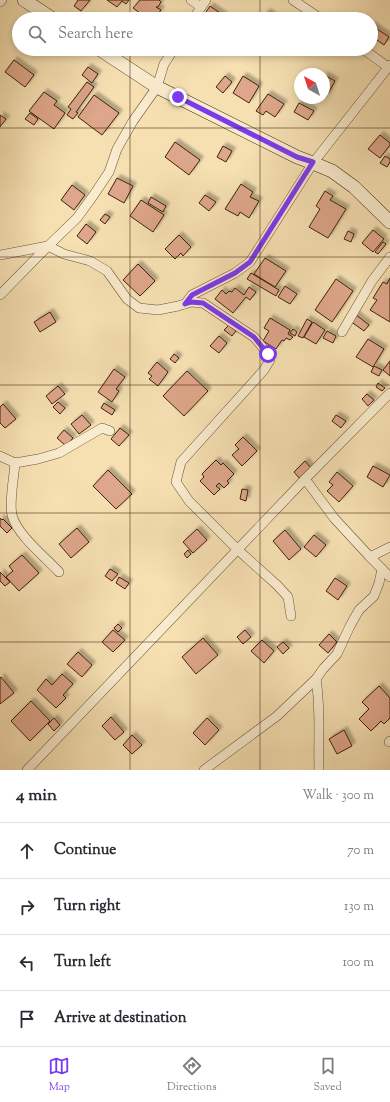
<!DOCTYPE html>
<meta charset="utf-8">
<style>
body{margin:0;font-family:"Sorts Mill Goudy",serif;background:#f7f7f7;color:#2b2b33}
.compass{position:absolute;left:294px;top:68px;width:36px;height:36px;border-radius:50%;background:#fff;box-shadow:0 2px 6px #0003;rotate:321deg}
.stop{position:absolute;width:12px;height:12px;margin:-9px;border:3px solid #7c3aed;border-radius:50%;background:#fff}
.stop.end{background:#7c3aed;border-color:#fff;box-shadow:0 1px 4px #0008}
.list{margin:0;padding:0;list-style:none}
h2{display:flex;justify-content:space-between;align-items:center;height:52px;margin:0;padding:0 16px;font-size:17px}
h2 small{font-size:13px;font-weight:400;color:#7c7c81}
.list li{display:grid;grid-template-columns:26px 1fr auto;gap:12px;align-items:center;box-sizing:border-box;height:56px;padding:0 16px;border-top:1px solid #e1e1e2}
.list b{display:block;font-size:15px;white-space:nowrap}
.list em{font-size:13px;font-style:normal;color:#7c7c81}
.icon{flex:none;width:22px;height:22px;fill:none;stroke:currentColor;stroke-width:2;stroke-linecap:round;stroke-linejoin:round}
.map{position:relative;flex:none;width:390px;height:770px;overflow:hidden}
.search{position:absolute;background:#fff;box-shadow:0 2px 6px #0003;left:12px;right:12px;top:12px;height:44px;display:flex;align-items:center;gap:10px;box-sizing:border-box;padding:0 14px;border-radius:22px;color:#7c7c81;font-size:15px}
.sheet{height:276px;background:#fff}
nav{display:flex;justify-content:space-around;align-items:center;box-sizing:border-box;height:56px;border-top:1px solid #e1e1e2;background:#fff;font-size:11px;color:#7c7c81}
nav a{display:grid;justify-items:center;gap:2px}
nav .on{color:#7c3aed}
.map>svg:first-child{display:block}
.building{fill:#dea68a;stroke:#3d230d;filter:url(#shadow)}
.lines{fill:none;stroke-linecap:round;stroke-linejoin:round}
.street-casing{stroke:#6b5236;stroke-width:10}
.secondary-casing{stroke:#3d230d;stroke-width:14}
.street{stroke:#f9ebcd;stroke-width:9}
.secondary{stroke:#f9ebcd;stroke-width:13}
.route{stroke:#7c3aed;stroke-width:5}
.grid{fill:none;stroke:#3d230d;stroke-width:1;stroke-opacity:0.55}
</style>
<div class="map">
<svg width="390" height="770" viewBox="0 0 390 770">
<defs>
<filter id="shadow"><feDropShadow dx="3.5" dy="-3.5" stdDeviation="1" flood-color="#0004"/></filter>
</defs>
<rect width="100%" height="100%" fill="#f6e0b2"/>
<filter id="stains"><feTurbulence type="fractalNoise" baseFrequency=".005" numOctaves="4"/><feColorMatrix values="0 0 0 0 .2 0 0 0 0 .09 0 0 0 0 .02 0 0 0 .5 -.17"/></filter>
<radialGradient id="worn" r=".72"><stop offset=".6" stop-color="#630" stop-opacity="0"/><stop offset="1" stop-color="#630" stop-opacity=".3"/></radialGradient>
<!-- building -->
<g class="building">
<polygon points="78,0 90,0 81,11 74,6"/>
<polygon points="107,0 129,0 126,4 122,1 117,7"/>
<polygon points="140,0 159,0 161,2 158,7 156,7 161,10 154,19 148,19 133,8"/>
<polygon points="210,6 227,18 226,19 215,19 206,12"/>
<polygon points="267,12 277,19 262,19"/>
<polygon points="371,25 389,37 384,45 371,36"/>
<polygon points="14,60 34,75 25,87 5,72"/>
<polygon points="88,67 98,74 92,83 82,75"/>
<polygon points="324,75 335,81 326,97 324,96"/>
<polygon points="225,76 232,82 223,93 216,87"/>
<polygon points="243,76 259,86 249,103 233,93"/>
<polygon points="87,82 94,87 76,112 78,113 73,119 67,115 71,109 68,107"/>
<polygon points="44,92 57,101 54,105 65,113 54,129 29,111"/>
<polygon points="268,94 284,104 275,117 266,111 263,115 256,111"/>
<polygon points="94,95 119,113 102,135 78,117"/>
<polygon points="299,103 314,111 308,120 294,112"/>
<polygon points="30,113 38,119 34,125 25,119"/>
<polygon points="0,115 6,119 0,127"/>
<polygon points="380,135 390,143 390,145 380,158 368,149"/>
<polygon points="175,142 200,160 189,175 165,157"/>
<polygon points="223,146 232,151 226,162 217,157"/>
<polygon points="385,156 390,159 390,162 387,167 380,163"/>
<polygon points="117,178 133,186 124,203 108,194"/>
<polygon points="241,184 253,192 250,197 259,201 249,218 240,212 238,216 225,209"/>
<polygon points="72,185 85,195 74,210 61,200"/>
<polygon points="325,191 333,196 330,200 346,209 328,238 309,227 320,209 316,206"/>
<polygon points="205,195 216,202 209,211 199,203"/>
<polygon points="151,197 166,206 163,212 148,203"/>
<polygon points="141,200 164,215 153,232 130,216"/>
<polygon points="105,214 110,217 105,224 100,220"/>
<polygon points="86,224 96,232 87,244 77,236"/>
<polygon points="373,230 384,239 373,252 362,243"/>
<polygon points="348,231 354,234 351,242 344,239"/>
<polygon points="179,235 191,247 183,256 181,253 175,259 165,249"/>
<polygon points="383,242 386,244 378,254 375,252"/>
<polygon points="265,258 286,271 275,287 254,274"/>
<polygon points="138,264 155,281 140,296 123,280"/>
<polygon points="251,273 279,290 276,296 247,279"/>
<polygon points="390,278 390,322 370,310 377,300 373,298 383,282 387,284"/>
<polygon points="336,279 353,291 332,322 315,310"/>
<polygon points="285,286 297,294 290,304 278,297"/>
<polygon points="249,287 256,292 250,300 246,297 233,313 215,299 222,290 226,294 229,291 232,292 235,288 244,295"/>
<polygon points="50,312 56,322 40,332 34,322"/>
<polygon points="355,314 369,325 364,331 350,321"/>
<polygon points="270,318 290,330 288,334 293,337 290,340 286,338 284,341 282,340 276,349 263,341 269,331 264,328"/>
<polygon points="307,319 312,322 303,338 298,336"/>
<polygon points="313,322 325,330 316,344 304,337"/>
<polygon points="229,325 236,331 232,336 224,330"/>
<polygon points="293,329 297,332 295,336 290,333"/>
<polygon points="327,331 336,336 333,343 323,338"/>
<polygon points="219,336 227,343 219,353 210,346"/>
<polygon points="368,339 384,349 373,367 356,357"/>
<polygon points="174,354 179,358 175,363 170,359"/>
<polygon points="390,361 390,376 383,370"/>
<polygon points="157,362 168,372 158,386 149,379 152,376 148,373"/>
<polygon points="374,366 382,370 379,376 371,372"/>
<polygon points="114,369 125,377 116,389 119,391 112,402 98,392"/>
<polygon points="187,371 208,391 184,416 163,396"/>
<polygon points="378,383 385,388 382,391 376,387"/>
<polygon points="58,386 65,394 52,404 46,396"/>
<polygon points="367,394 374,400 368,406 362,399"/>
<polygon points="58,402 65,408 60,414 53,407"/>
<polygon points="104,403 115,410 112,415 101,408"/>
<polygon points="3,404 16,419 5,428 0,423 0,407"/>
<polygon points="82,415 91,425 79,434 71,424"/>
<polygon points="336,415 346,421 341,428 332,421"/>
<polygon points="120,428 129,435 119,446 111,439"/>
<polygon points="64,430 73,438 66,446 57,438"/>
<polygon points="243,437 257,451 242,466 232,455 239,449 235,445"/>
<polygon points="216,460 221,465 223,463 234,474 227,481 229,483 224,488 219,483 216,486 220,489 214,495 200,481 204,477 202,474"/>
<polygon points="305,461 311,468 300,479 294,472"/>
<polygon points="373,466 390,475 383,487 367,477"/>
<polygon points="108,470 132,494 116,509 93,486"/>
<polygon points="337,472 353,486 339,502 327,491 333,485 329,482"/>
<polygon points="242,489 248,490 246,501 240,499"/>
<polygon points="0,518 2,520 3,519 12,528 7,533 0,526"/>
<polygon points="77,528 89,542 71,558 59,544"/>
<polygon points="197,529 207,540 193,553 183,542"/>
<polygon points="285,530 301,549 289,560 273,541"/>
<polygon points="314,535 326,545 316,557 304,547"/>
<polygon points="188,550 191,554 187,558 184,554"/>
<polygon points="22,555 39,573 19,591 6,577 13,571 9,566"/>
<polygon points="110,569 118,574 112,581 105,576"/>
<polygon points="0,572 10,582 5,586 0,581"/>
<polygon points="119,577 129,583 125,589 116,583"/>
<polygon points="335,578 347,586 338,600 326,591"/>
<polygon points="118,624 122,628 118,632 114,628"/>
<polygon points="113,630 125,640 113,652 102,642"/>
<polygon points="245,630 251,637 243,644 237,637"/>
<polygon points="329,634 337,642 328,653 319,645"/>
<polygon points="203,638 218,655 196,674 182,657"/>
<polygon points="262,640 274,651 264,663 251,651"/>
<polygon points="283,642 289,648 283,654 277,647"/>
<polygon points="78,652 92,665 82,677 67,664"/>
<polygon points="62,674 73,684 63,695 66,698 56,708 37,690 46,679 52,685"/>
<polygon points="1,677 14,693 0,704 0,678"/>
<polygon points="379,686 390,698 390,718 384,724 381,721 371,731 359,719 369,709 362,702"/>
<polygon points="31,701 50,721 30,741 11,721"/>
<polygon points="111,717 124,732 115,740 102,726"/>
<polygon points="54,718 60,725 54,731 48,724"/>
<polygon points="207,718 219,730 205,745 193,733"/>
<polygon points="344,730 352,746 337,754 329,739"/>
<polygon points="132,735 142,745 132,754 123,745"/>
</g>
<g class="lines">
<!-- street casing -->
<g class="street-casing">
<g id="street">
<polyline points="191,0 201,7"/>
<polyline points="293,0 321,19"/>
<polyline points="0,2 2,0"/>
<polyline points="193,19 206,0"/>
<polyline points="363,49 388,67 390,67"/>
<polyline points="0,255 48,246 64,254 90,261 107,271 127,299 139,308 158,310 178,306 191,302 203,303 254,337 268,354 270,360 264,370 181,462 176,482 189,501 238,550 277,585 288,597 291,616"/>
<polyline points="0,295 48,246 77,218 93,196 109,172 117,149 133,121 157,87 164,64 174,49"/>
<polyline points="185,304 192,295 235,273 250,262 313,163 390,65"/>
<polyline points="342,332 372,281 390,257"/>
<polyline points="0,456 15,463 38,459 59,453 102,428 110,431"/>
<path d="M15 463C14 478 9 501 12 515 17 535 45 557 59 572"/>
<polyline points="305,479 334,518 370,557 390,577"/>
<polyline points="370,557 390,547"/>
<path d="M316 679C321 709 318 739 319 770"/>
<polyline points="389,742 390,741"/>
<polyline points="27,770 305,479 390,393"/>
<polyline points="204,770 277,716 316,679 323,669 337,654 350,626 359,610 374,596 379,583 382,569"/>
</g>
</g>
<!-- secondary casing -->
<g class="secondary-casing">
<g id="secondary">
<polyline points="24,0 53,19"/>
<polyline points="99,49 157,87 297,157 313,163 332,171 354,187 390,222"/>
</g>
</g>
<!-- street -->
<use href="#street" class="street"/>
<!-- secondary -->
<use href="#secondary" class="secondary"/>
</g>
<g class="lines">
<!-- route -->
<polyline class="route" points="178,97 297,157 313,162 250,262 235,273 192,295 185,304 191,302 203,303 254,337 268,354"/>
</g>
<!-- grid -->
<path class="grid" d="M130 0V19M260 0V19M130 49V770M260 49V770M0 128H390M0 257H390M0 385H390M0 513H390M0 642H390"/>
<rect width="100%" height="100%" filter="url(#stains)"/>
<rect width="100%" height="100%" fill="url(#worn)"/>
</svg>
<svg class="compass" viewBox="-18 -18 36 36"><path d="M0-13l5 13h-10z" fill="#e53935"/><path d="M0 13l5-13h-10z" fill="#7c7c81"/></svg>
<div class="stop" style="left:268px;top:354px"></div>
<div class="stop end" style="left:178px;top:97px"></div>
<div class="search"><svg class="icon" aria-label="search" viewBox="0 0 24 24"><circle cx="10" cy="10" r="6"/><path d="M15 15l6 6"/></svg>Search here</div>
</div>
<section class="sheet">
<h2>4 min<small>Walk · 300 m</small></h2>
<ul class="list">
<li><svg class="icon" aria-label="ahead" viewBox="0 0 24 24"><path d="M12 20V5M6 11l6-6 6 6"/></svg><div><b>Continue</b></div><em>70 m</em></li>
<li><svg class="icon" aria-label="right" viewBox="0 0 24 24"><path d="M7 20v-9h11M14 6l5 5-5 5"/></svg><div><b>Turn right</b></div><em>130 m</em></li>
<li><svg class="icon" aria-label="left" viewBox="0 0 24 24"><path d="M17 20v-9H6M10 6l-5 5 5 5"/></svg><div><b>Turn left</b></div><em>100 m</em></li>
<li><svg class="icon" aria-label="arrive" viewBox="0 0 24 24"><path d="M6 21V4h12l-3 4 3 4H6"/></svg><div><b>Arrive at destination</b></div></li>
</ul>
</section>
<nav>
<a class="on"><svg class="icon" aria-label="map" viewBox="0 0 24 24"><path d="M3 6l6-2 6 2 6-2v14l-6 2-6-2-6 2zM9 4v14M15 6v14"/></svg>Map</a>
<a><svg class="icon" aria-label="directions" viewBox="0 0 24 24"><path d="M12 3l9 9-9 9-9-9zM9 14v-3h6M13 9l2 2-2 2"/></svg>Directions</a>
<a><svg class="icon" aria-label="saved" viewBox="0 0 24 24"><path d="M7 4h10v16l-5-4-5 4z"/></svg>Saved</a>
</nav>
